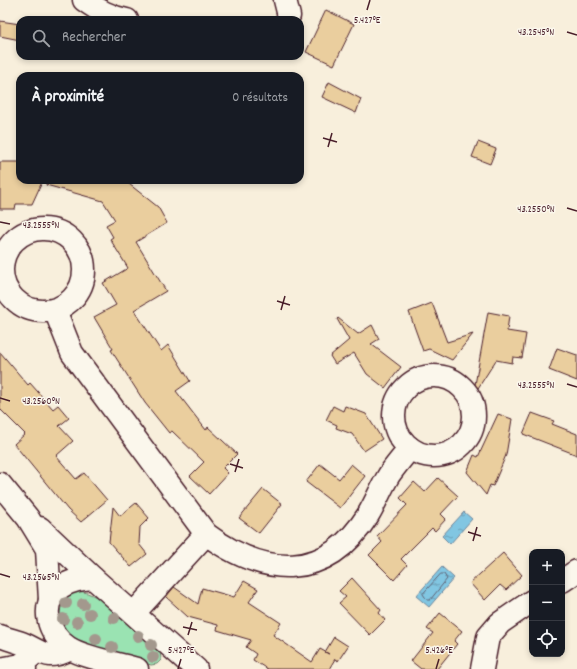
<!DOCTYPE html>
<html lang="fr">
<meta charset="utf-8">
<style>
body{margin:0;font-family:Dekko,sans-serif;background:#20242c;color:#f1f3f6}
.controls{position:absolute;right:12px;bottom:12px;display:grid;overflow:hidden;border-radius:8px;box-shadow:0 2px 6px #0003}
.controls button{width:36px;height:36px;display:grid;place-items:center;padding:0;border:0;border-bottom:1px solid #363941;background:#171b24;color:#f1f3f6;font:20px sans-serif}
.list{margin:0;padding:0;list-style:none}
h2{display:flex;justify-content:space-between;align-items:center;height:52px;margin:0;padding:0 16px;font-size:17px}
h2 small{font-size:13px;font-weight:400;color:#9ea1a6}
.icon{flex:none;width:22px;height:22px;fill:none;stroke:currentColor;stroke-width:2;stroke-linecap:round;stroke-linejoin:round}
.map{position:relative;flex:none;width:577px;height:669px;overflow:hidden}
.search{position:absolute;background:#171b24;box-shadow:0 2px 6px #0003;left:16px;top:16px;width:288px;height:44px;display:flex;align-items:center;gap:10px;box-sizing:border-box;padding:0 14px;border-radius:12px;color:#9ea1a6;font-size:15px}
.panel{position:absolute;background:#171b24;box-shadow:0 2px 6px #0003;left:16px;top:72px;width:288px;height:112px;border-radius:12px}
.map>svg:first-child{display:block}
.green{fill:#9ae3b2;stroke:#72816e}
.water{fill:url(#water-ripples);stroke:#6b8399}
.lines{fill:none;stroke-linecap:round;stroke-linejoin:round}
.shore{stroke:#606274;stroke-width:1}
.building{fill:#eace9e;stroke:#4a1f2b}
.minor-casing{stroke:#4a1f2b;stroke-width:25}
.minor{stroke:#fbf7ec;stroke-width:22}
.tree{fill:#a3988d}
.ticks{fill:none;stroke:#4a1f2b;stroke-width:1.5}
.ticks-label{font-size:10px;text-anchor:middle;fill:#4a1f2b;stroke:#fbf7ec;stroke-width:3;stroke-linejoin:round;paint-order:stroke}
</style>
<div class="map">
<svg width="577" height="669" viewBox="0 0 577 669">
<defs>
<pattern id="water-ripples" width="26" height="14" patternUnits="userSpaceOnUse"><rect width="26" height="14" fill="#81c6e2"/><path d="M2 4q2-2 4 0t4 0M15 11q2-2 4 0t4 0" fill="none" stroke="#6ca0b7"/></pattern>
</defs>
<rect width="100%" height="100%" fill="#f8efdc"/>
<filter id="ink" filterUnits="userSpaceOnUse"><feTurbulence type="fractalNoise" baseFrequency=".025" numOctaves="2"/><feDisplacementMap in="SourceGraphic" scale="8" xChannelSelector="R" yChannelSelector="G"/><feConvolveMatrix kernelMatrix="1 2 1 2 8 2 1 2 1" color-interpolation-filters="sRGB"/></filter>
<g filter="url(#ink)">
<!-- green -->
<path class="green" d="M77 591C104 592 139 632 160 650L161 660 157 664 151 665C131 658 79 646 65 632 60 628 59 617 60 612 62 601 67 596 77 591Z"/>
<!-- water -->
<g class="water">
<polygon points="464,512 472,519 450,544 442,536"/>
<polygon points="442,567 454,578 429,607 416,596"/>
</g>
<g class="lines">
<!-- shore -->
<polygon class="shore" points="441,574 444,574 447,579 430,600 427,600 423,594"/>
</g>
<!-- building -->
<g class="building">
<polygon points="326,10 354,24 334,65 306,52"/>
<polygon points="0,21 20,24 20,40 0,36"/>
<polygon points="329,82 361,99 356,113 322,97"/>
<polygon points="478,142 496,149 490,164 472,157"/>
<polygon points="0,162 20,162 20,180 43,180 32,204 16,204 15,209 0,209"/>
<polygon points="47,180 124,180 158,207 167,223 136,242 166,291 134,310 161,351 168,345 190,381 176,391 206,430 208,427 237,454 223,468 228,473 209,494 190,476 204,462 172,431 169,433 145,403 111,350 113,349 94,317 116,305 103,283 128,268 110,239 113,237 106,225 115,220 103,201 46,185"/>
<polygon points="432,303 447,342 473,334 452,360 429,349 423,351 409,312"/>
<polygon points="488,312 509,316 507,331 526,334 522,358 513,357 512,363 496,360 473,396"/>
<polygon points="338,318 358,334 372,325 379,339 371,344 401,367 385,388 367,374 354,353 335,364 330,356 349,340 337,319"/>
<polygon points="557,348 577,355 577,381 549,370"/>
<polygon points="0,352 28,385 30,383 53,409 58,405 69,418 59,426 73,441 56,456 76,479 84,473 107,500 81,522 68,510 14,444 25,434 0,409"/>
<polygon points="333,406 343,411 345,406 366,414 382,439 364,451 352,434 336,428 337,425 326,420"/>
<polygon points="532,413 554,421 552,424 577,434 577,455 523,434"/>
<polygon points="498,414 512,419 506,455 493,486 490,485 486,495 467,472 474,455 478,457"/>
<polygon points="320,464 339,479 351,464 365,476 340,508 306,482"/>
<polygon points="438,478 458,496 441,514 446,519 435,531 432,528 401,559 407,565 394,580 369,555 382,542 377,536 407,505 400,498 414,482 425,492"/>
<polygon points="263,489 282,504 259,533 239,518"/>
<polygon points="136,503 149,518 140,527 139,544 147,554 131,567 109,542 113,507 120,516"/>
<polygon points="503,553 522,575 506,590 500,585 485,600 470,583"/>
<polygon points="352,578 381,610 379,613 385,620 370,635 339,603 346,597 339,591"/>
<polygon points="244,581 258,589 249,602 281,623 273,635 312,662 320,649 329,654 325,652 334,637 348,646 338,661 335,659 329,669 267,669 253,660 256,654 246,647 251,640 217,630 218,625 188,617 166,597 174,587 198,604 202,588 234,597"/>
<polygon points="440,613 462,631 454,641 457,644 437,669 421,669 411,661 433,633 427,629"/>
</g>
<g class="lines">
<!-- minor casing -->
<g class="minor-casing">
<g id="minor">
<path d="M84 0C98 10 110 17 127 20"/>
<polyline points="285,0 289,16 287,20"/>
<circle cx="43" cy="270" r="41"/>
<path d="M55 310 72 353 206 534C264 577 326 582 368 515 376 502 381 488 389 475 395 466 403 457 410 448"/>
<circle cx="434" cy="416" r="40"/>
<polyline points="0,484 28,518 47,549 50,600"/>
<polyline points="40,528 93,578"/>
<polyline points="562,581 577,571"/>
<polyline points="134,613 206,534"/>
<path d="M0 636C8 639 16 641 24 644 44 653 48 661 70 649"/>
<polyline points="0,669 21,665"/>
<polyline points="25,669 21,665 36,652"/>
<path d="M137 669C119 664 83 657 69 648 48 636 38 603 61 587 71 580 82 579 93 578L196 669"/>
<polyline points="482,669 488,637 500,623 532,601"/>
</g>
</g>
<!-- minor -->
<use href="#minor" class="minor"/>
</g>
<!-- trees -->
<g class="tree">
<circle cx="66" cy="603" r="6"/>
<circle cx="83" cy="604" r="6"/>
<circle cx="90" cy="614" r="6"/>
<circle cx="114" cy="618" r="6"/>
<circle cx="63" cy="619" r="6"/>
<circle cx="77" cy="622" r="6"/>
<circle cx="138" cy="636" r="6"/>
<circle cx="96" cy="639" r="6"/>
<circle cx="151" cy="645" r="6"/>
<circle cx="112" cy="647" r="6"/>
<circle cx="153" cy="657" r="6"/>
</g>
</g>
<!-- ticks -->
<path class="ticks" d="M367 10 370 0M567 32 577 35M323 138 337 142M328 147 332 133M567 208 577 211M0 222 10 224M277 301 290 305M281 310 285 296M567 384 577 387M0 398 10 401M230 464 243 468M235 472 239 459M468 532 481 536M473 541 477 527M0 574 10 577M183 627 197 630M188 635 192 622M178 669 181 659M436 669 439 659"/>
<g class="ticks-label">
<text x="367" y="23">5.427°E</text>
<text x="536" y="35">43.2545°N</text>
<text x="536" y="212">43.2550°N</text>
<text x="41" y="228">43.2555°N</text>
<text x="536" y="388">43.2555°N</text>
<text x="41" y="404">43.2560°N</text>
<text x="41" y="580">43.2565°N</text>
<text x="181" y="653">5.427°E</text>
<text x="439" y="653">5.426°E</text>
</g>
</svg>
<div class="controls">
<button>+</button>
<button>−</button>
<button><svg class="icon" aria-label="locate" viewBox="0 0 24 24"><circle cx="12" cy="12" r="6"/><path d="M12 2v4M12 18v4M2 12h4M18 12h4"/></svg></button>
</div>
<div class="search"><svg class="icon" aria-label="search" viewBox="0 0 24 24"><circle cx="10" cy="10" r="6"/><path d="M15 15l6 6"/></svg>Rechercher</div>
<section class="panel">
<h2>À proximité<small>0 résultats</small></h2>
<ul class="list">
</ul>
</section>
</div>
